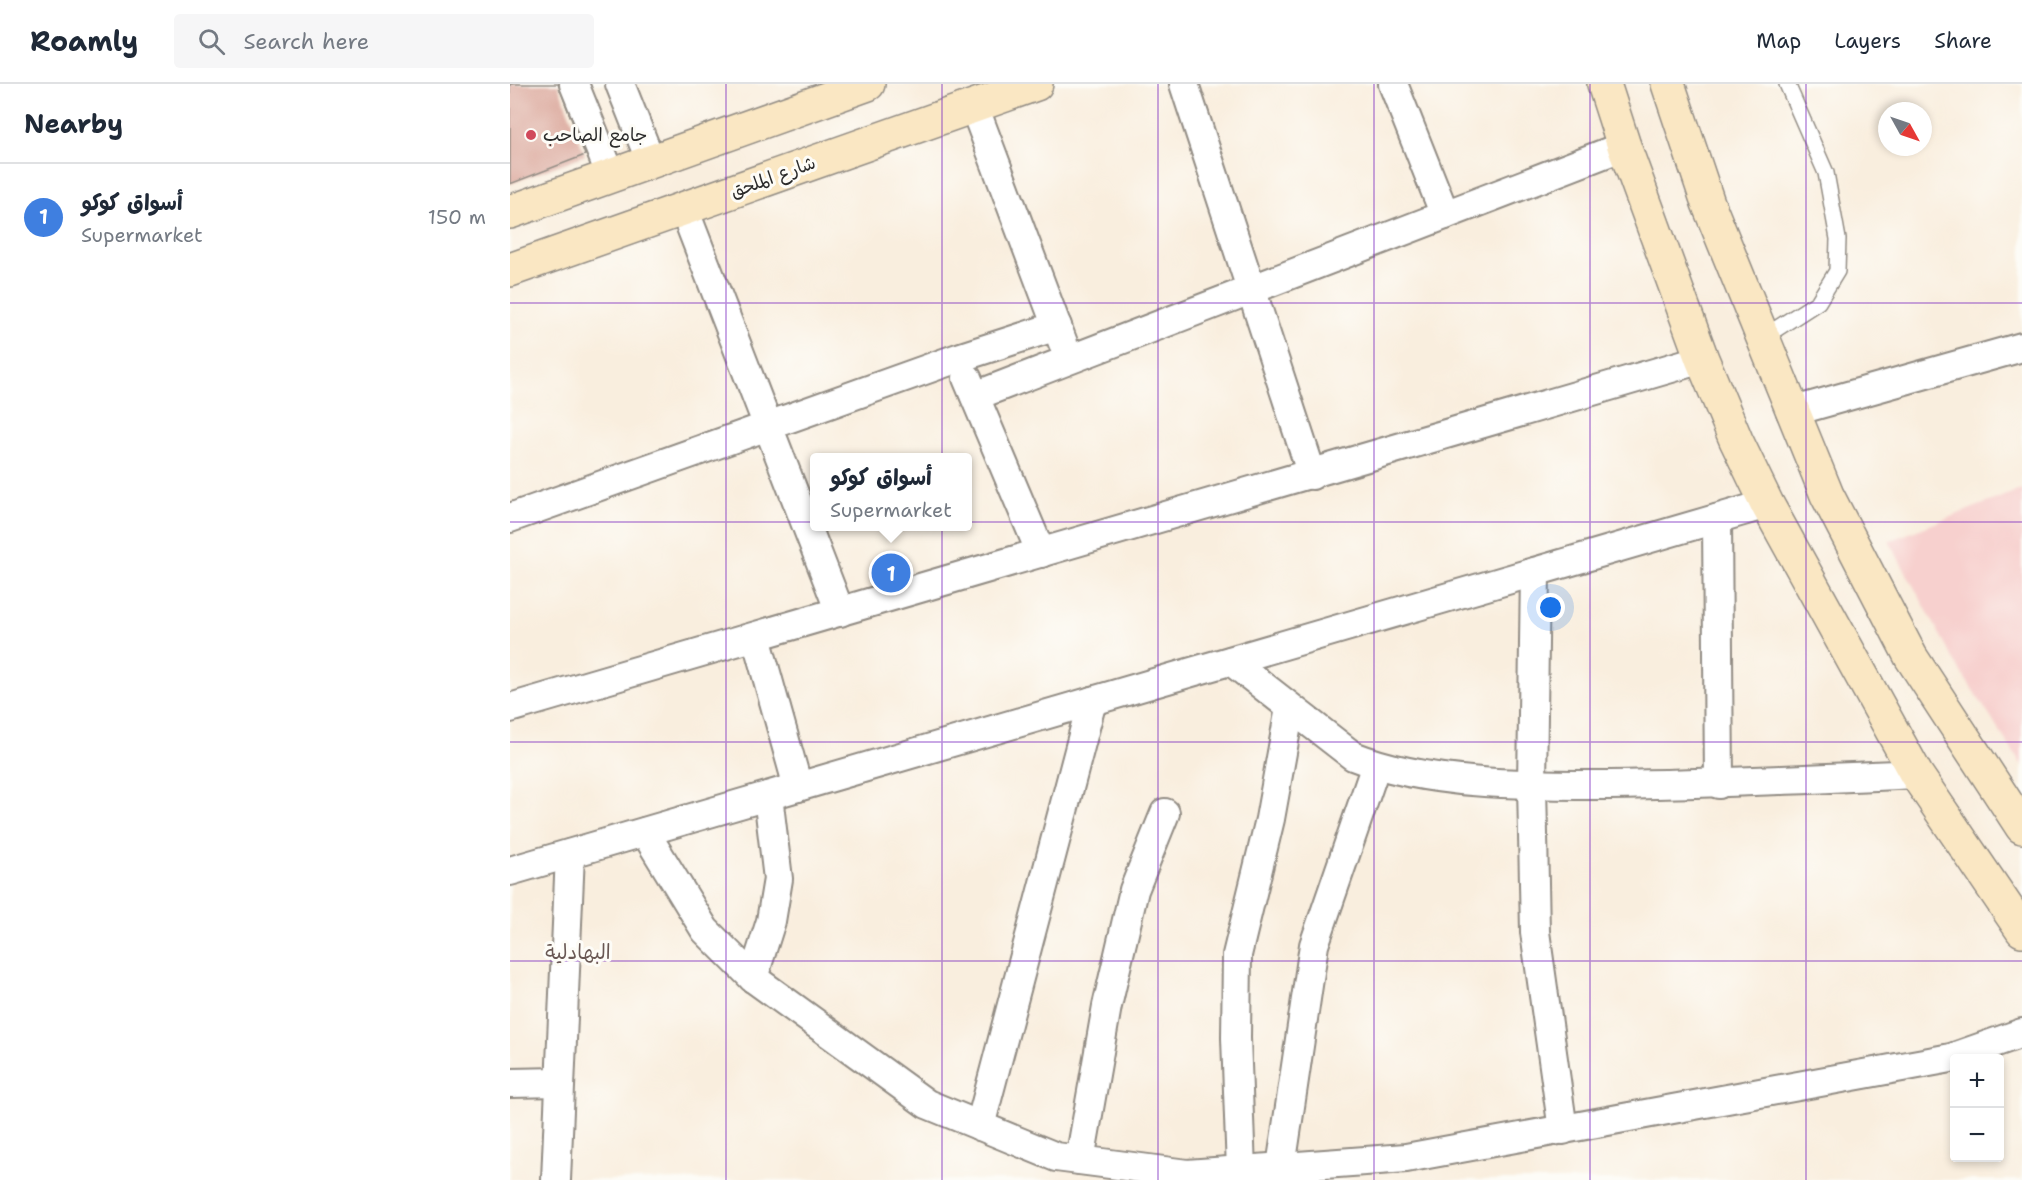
<!DOCTYPE html>
<meta charset="utf-8">
<style>
body{margin:0;font-family:"Shantell Sans","Playpen Sans Arabic",sans-serif;background:#f6f6f7;color:#1f2937}
.controls{position:absolute;right:18px;bottom:18px;display:grid;overflow:hidden;border-radius:6px;box-shadow:0 3px 9px #0003}
.controls button{width:54px;height:54px;display:grid;place-items:center;padding:0;border:0;border-bottom:2px solid #e0e1e3;background:#fff;color:#1f2937;font:30px sans-serif}
.compass{position:absolute;left:1368px;top:18px;width:54px;height:54px;border-radius:50%;background:#fff;box-shadow:0 3px 9px #0003;rotate:130deg}
.you{position:absolute;left:1041px;top:524px;width:21px;height:21px;margin:-15px;border:4px solid #fff;border-radius:50%;background:#1a73e8;box-shadow:0 0 0 9px #1a73e833}
.badge{display:grid;place-items:center;width:39px;height:39px;border-radius:50%;background:#ea580c;color:#fff;font-size:20px;font-weight:700}
.pin{position:absolute;translate:-50% -50%;border:3px solid #fff;box-shadow:0 2px 6px #0006}
.popup{position:absolute;left:300px;top:369px;width:162px;height:78px;box-sizing:border-box;display:grid;place-content:center;border-radius:6px;background:#fff;filter:drop-shadow(0 2px 4px #0005);font-size:20px;white-space:nowrap;color:#747a83}
.popup b{font-size:22px;color:#1f2937}
.popup::after{content:'';position:absolute;left:50%;top:100%;margin-left:-12px;border:12px solid transparent;border-top-color:#fff}
.list{margin:0;padding:0;list-style:none}
h2{display:flex;justify-content:space-between;align-items:center;height:78px;margin:0;padding:0 24px;font-size:26px}
h2 small{font-size:20px;font-weight:400;color:#747a83}
.list li{display:grid;grid-template-columns:39px 1fr auto;gap:18px;align-items:center;box-sizing:border-box;height:108px;padding:0 24px;border-top:2px solid #e0e1e3}
.list b{display:block;font-size:22px;white-space:nowrap}
.list p{margin:0;font-size:20px;white-space:nowrap;color:#747a83}
.list em{font-size:20px;font-style:normal;color:#747a83}
.icon{flex:none;width:33px;height:33px;fill:none;stroke:currentColor;stroke-width:2;stroke-linecap:round;stroke-linejoin:round}
.map{position:relative;flex:none;width:1512px;height:1096px;overflow:hidden}
header{display:flex;align-items:center;gap:36px;box-sizing:border-box;height:84px;padding:0 30px;background:#fff;border-bottom:2px solid #e0e1e3}
header strong{font-size:28px}
nav{display:flex;gap:33px;margin-inline-start:auto;font-size:21px}
.search{width:420px;height:54px;background:#f6f6f7;display:flex;align-items:center;gap:15px;box-sizing:border-box;padding:0 21px;border-radius:6px;color:#747a83;font-size:22px}
main{display:flex}
aside{flex:1;background:#fff}
.map>svg:first-child{display:block}
.built{fill:#f7d0ce}
.building{fill:#ddaca0}
.lines{fill:none;stroke-linecap:round;stroke-linejoin:round}
.lane-casing{stroke:#928c84;stroke-width:18}
.street-casing{stroke:#928c84;stroke-width:32}
.secondary-casing{stroke:#928c84;stroke-width:36}
.lane{stroke:#fff;stroke-width:15}
.street{stroke:#fff;stroke-width:28}
.secondary{stroke:#fae7c3;stroke-width:33}
.grid{fill:none;stroke:#7b2cbf;stroke-width:1.5;stroke-opacity:0.55}
.poi-dot{fill:#d1495b;stroke:#fdfcf7;stroke-width:2}
.labels{text-anchor:middle;dominant-baseline:central;stroke-width:6;stroke-linejoin:round;paint-order:stroke}
.poi-label{font-size:18px;fill:#2b2b2b;stroke:#fdfcf7;text-anchor:start}
.street-label{font-size:18px;fill:#2b2b2b;stroke:#fdfcf7}
.neighbourhood-label{font-size:20px;fill:#695854;stroke:#fdfcf7}
</style>
<header>
<strong>Roamly</strong>
<div class="search"><svg class="icon" aria-label="search" viewBox="0 0 24 24"><circle cx="10" cy="10" r="6"/><path d="M15 15l6 6"/></svg>Search here</div>
<nav><a>Map</a><a>Layers</a><a>Share</a></nav>
</header>
<main>
<aside>
<h2>Nearby<small></small></h2>
<ul class="list">
<li><span class="badge" style="background:#3f7fe0">1</span><div><b>أسواق كوكو</b><p>Supermarket</p></div><em>150 m</em></li>
</ul>
</aside>
<div class="map">
<svg width="1512" height="1096" viewBox="0 0 1512 1096">
<rect width="100%" height="100%" fill="#fdfcf7"/>
<filter id="ink" filterUnits="userSpaceOnUse"><feTurbulence type="fractalNoise" baseFrequency=".0167" numOctaves="2"/><feDisplacementMap in="SourceGraphic" scale="12" xChannelSelector="R" yChannelSelector="G"/><feConvolveMatrix kernelMatrix="1 2 1 2 8 2 1 2 1" color-interpolation-filters="sRGB"/></filter>
<filter id="wash" filterUnits="userSpaceOnUse"><feTurbulence type="fractalNoise" baseFrequency=".008" numOctaves="4" result="noise"/><feDisplacementMap in="SourceGraphic" scale="24" xChannelSelector="R" yChannelSelector="G"/><feGaussianBlur stdDeviation="1.35" result="paint"/><feColorMatrix in="noise" values="0 0 0 0 0 0 0 0 0 0 0 0 0 0 0 0 0 1.4 0 .05"/><feComposite in="paint" operator="in"/></filter>
<g filter="url(#wash)">
<rect width="100%" height="100%" fill="#f9eede"/>
<!-- built -->
<polygon class="built" points="1512,405 1512,681 1447,582 1379,457"/>
<g id="blocks">
<!-- building -->
<polygon class="building" points="0,0 48,0 75,71 0,100"/>
</g>
</g>
<g filter="url(#ink)">
<use href="#blocks" fill-opacity="0" stroke="#928c84" stroke-width="1.5"/>
<g class="lines">
<!-- lane casing -->
<g class="lane-casing">
<polyline id="lane" points="1252,254 1308,218 1327,187 1328,155 1316,89 1277,0"/>
</g>
<!-- street casing -->
<g class="street-casing">
<g id="street">
<polyline points="64,0 101,92"/>
<polyline points="110,0 141,78"/>
<polyline points="674,0 802,391"/>
<polyline points="883,0 935,131"/>
<polyline points="464,22 553,259"/>
<polyline points="174,125 330,528"/>
<polyline points="457,294 531,469"/>
<polyline points="465,312 1114,62"/>
<polyline points="1281,328 1512,263"/>
<polyline points="0,434 448,274 547,242"/>
<polyline points="1207,435 1209,700"/>
<polyline points="1025,488 1022,701 1025,848 1053,1046"/>
<polyline points="246,553 288,703"/>
<path d="M721 577 843 672C919 702 1019 701 1100 701 1202 700 1304 695 1406 690"/>
<polyline points="0,624 1192,275"/>
<polyline points="135,748 195,846 243,894 417,1020 546,1073 677,1090 896,1074 1441,974 1512,949"/>
<polyline points="0,787 1257,420"/>
<polyline points="243,894 261,837 268,795 258,712"/>
<polyline points="0,999 50,998"/>
<polyline points="470,1042 582,617"/>
<polyline points="570,1076 597,922 624,806 655,729"/>
<polyline points="771,1083 804,861 866,681"/>
<polyline points="731,1086 726,954 727,871 760,735 780,624"/>
<polyline points="46,1096 60,770"/>
</g>
</g>
<!-- secondary casing -->
<g class="secondary-casing">
<g id="secondary">
<polyline points="1094,0 1114,62 1192,275 1226,356 1257,420 1406,690 1512,846"/>
<polyline points="1158,0 1198,119 1317,411 1401,573 1512,743"/>
<polyline points="0,128 358,0"/>
<polyline points="0,186 526,0"/>
</g>
</g>
<!-- lane -->
<use href="#lane" class="lane"/>
<!-- street -->
<use href="#street" class="street"/>
<!-- secondary -->
<use href="#secondary" class="secondary"/>
</g>
</g>
<!-- grid -->
<path class="grid" d="M216 0V1096M432 0V1096M648 0V1096M864 0V1096M1080 0V1096M1296 0V1096M0 219H1512M0 438H1512M0 658H1512M0 877H1512"/>
<!-- markers -->
<circle class="poi-dot" cx="21" cy="51" r="6"/>
<g class="labels">
<!-- poi labels -->
<g class="poi-label">
<text x="33" y="51">جامع الصاحب</text>
</g>
<!-- street labels -->
<g class="street-label">
<text transform="translate(263 93) rotate(-20)">شارع الملحق</text>
</g>
<!-- neighbourhood labels -->
<g class="neighbourhood-label">
<text x="68" y="868">البهادلية</text>
</g>
</g>
</svg>
<div class="controls">
<button>+</button>
<button>−</button>
</div>
<svg class="compass" viewBox="-18 -18 36 36"><path d="M0-13l5 13h-10z" fill="#e53935"/><path d="M0 13l5-13h-10z" fill="#747a83"/></svg>
<div class="you"></div>
<div class="pin badge" style="left:381px;top:489px;background:#3f7fe0">1</div>
<div class="popup"><b>أسواق كوكو</b>Supermarket</div>
</div>
</main>
